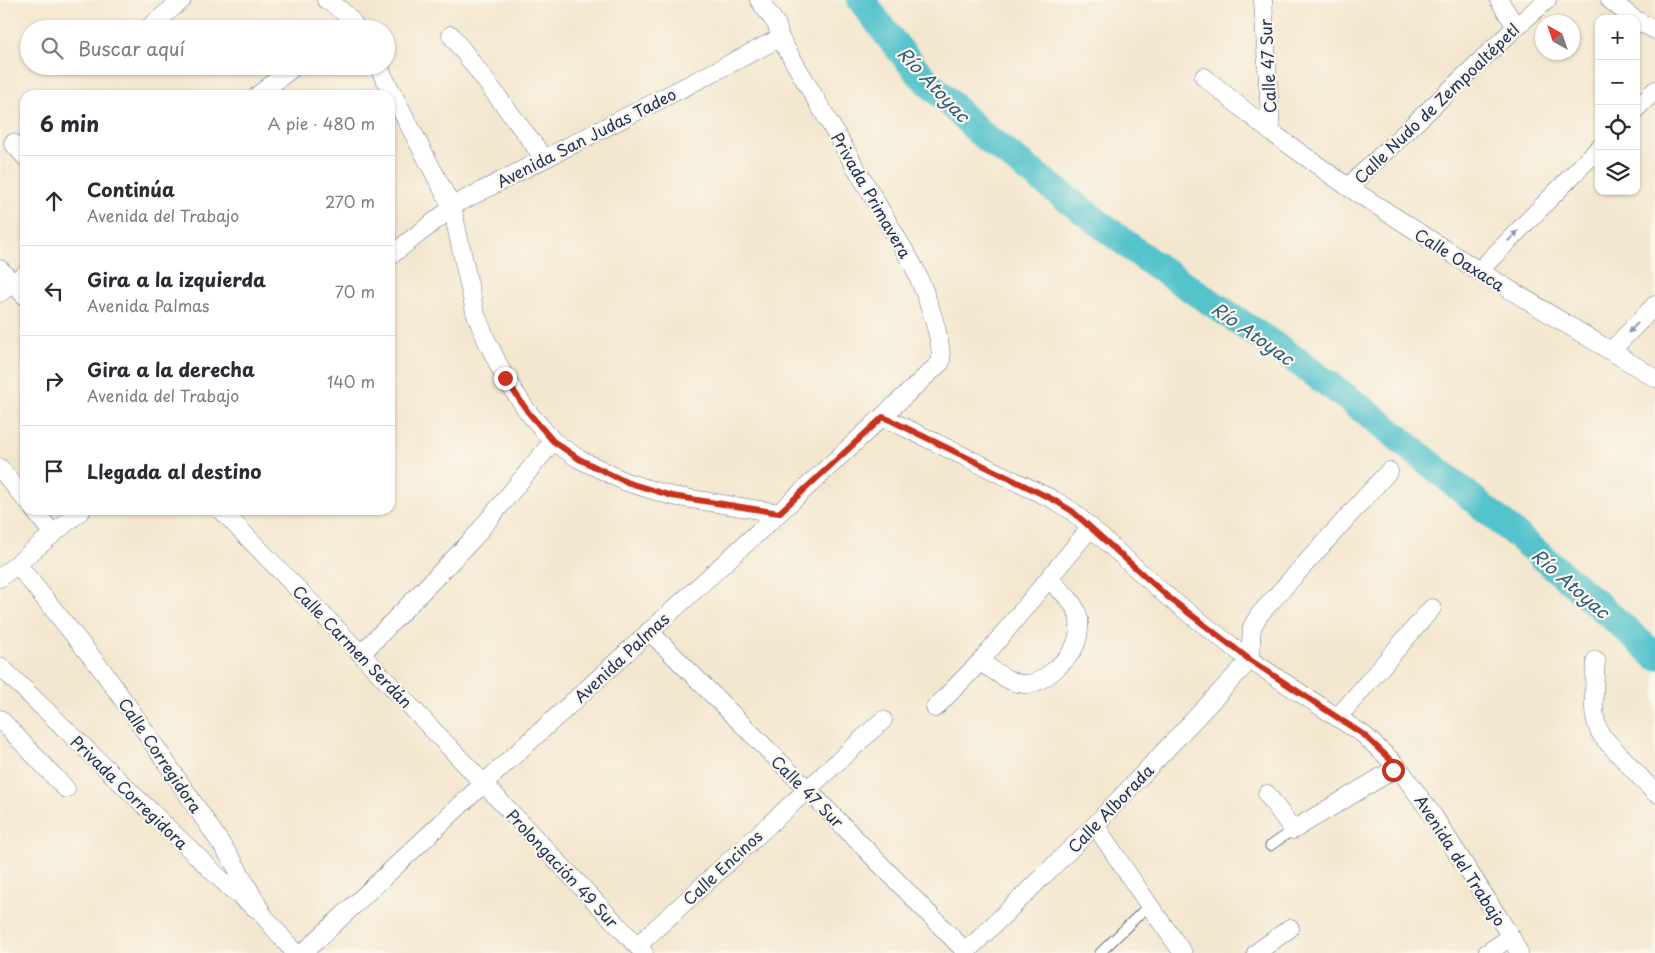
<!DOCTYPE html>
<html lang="es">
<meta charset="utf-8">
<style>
body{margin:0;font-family:"Playpen Sans",sans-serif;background:#f7f7f7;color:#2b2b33}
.controls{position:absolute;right:15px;top:15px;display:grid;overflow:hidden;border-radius:10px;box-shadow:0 1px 4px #0004}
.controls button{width:45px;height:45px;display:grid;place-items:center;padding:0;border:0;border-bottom:1px solid #e1e1e2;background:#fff;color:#2b2b33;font:25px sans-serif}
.compass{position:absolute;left:1535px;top:15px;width:45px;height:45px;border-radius:50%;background:#fff;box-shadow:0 1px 4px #0004;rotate:320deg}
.stop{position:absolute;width:15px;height:15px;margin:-11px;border:4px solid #c8321e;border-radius:50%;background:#fff}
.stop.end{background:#c8321e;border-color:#fff;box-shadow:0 1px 5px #0008}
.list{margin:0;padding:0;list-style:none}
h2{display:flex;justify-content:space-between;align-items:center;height:65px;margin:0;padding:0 20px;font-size:21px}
h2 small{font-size:16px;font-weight:400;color:#7c7c81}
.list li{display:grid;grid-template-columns:32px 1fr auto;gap:15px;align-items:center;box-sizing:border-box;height:90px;padding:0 20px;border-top:1px solid #e1e1e2}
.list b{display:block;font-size:19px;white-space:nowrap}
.list p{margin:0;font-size:16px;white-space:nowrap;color:#7c7c81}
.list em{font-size:16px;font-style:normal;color:#7c7c81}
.icon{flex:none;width:28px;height:28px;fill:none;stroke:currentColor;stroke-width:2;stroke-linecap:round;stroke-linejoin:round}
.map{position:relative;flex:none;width:1655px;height:953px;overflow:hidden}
.search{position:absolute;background:#fff;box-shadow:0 1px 4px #0004;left:20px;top:20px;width:375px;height:55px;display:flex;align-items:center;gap:12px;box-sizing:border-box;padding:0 18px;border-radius:28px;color:#7c7c81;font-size:19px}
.panel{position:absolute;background:#fff;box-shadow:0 1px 4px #0004;left:20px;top:90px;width:375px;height:425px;border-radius:15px}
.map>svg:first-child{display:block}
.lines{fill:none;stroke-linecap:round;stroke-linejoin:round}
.river{stroke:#55c3cc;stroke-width:28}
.service-casing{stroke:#676f86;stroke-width:11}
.minor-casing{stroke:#676f86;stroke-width:19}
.service{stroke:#fff;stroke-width:9}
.minor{stroke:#fff;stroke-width:18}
.oneway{fill:#8d97ae}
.route{stroke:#c8321e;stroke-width:6}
.labels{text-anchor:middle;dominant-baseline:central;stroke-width:4.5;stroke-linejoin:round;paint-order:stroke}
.street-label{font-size:16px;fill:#1b2f5e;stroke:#fbf7ec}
.water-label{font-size:18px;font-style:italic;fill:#2c5b7f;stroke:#fbf7ec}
</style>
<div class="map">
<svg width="1655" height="953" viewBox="0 0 1655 953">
<rect width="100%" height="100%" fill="#fbf7ec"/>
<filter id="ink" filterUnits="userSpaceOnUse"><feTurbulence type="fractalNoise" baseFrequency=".02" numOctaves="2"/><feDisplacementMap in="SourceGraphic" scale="10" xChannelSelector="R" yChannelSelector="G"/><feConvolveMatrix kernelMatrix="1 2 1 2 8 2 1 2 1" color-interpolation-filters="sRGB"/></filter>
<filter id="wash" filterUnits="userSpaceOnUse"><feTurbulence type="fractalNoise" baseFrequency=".0096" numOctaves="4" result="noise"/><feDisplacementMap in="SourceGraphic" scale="20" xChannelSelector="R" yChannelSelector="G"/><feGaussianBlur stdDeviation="1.12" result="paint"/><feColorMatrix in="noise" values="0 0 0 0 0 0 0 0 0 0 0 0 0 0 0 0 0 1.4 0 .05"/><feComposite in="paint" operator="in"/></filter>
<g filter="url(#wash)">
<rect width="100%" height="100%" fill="#f4e7cf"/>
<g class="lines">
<!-- river -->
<polyline class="river" points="861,0 889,37 918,72 980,133 1149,261 1286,353 1373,417 1494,516 1610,615 1655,656"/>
</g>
</g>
<g filter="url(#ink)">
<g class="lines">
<!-- service casing -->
<g class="service-casing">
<g id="service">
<polyline points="1270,846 1293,830"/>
<polyline points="1100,953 1149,905"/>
</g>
</g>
<!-- minor casing -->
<g class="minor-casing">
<g id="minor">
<path d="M326 0C339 7 350 17 357 29"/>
<polyline points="1263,0 1271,132"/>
<polyline points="1499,0 1516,27"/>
<polyline points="1610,0 1634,19"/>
<polyline points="1636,20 1655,30"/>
<polyline points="147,29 182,0"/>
<polyline points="451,35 544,158"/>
<polyline points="378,66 452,207 475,312 486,339 505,378 528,412 553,441 579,459 626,482 672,496 779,513"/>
<polyline points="1204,77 1271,132 1348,187 1479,271 1655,378"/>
<polyline points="258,95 295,66"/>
<polyline points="1636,109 1655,90"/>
<polyline points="13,143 25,157"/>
<polyline points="1348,187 1516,27 1547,0"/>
<polyline points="390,256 458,203 780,38 777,25 759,0"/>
<polyline points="0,269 25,296"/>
<polyline points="1479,271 1599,148"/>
<polyline points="0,293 25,274"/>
<polyline points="1611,351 1655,305"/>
<polyline points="883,417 1054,500 1072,511 1168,597 1250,660 1364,735 1398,767 1434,817 1511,937 1519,953"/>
<polyline points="0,468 25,499"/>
<polyline points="34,510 53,534"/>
<polyline points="221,510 361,654 644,953"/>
<polyline points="17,564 102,670 134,715 234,863 263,915 295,953"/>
<polyline points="0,578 82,510"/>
<polyline points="649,631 807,789 966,952"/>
<polyline points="361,654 472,540 553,441"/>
<path d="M1596 660C1595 683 1589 717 1602 736L1655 793"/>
<path d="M980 662C994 670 1008 683 1024 684 1041 686 1068 660 1075 646 1078 640 1080 625 1079 619 1076 602 1061 591 1049 580"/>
<polyline points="0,666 229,887 255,908"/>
<polyline points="935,708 980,662 1091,527"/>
<polyline points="1338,717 1432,608"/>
<polyline points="0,719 66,789"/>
<polyline points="1267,794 1293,830 1398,767"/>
<polyline points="1095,825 1149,905 1183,953"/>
<polyline points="637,946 883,720"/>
<path d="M303 953 483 784 779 513 941 362C942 336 925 291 914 267L780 38"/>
<polyline points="965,953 1095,825 1250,660 1252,627 1259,615 1389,471"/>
<polyline points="1256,953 1290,928"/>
<polyline points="1487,953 1511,937"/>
</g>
</g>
<!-- service -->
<use href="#service" class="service"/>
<!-- minor -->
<use href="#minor" class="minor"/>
</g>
<!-- one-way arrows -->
<defs><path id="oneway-solid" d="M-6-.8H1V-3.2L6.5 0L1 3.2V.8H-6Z" transform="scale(1.25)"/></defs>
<g class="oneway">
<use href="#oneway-solid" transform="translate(1513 236) rotate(-46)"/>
<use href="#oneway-solid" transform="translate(1633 328) rotate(134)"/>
</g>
</g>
<g class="lines" filter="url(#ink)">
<!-- route -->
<polyline class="route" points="505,378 528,412 553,441 579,459 626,482 672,496 779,513 883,417 890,420 1054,500 1072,511 1168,597 1250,660 1364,735 1398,767 1393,770"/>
</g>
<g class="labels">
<!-- street labels -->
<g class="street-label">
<text transform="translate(1267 66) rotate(-93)">Calle 47 Sur</text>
<text transform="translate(1436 103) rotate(-44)">Calle Nudo de Zempoaltépetl</text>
<text transform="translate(586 137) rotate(-27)">Avenida San Judas Tadeo</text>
<text transform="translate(872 195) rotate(60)">Privada Primavera</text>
<text transform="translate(1460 259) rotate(32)">Calle Oaxaca</text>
<text transform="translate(353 646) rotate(46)">Calle Carmen Serdán</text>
<text transform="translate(621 657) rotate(-43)">Avenida Palmas</text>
<text transform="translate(161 755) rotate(56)">Calle Corregidora</text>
<text transform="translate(808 791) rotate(45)">Calle 47 Sur</text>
<text transform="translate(130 792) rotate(44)">Privada Corregidora</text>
<text transform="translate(1110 808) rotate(-46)">Calle Alborada</text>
<text transform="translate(1461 860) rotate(57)">Avenida del Trabajo</text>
<text transform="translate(722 867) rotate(-43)">Calle Encinos</text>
<text transform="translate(563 868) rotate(47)">Prolongación 49 Sur</text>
</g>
<!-- water labels -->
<g class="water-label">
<text transform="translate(934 84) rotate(47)">Río Atoyac</text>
<text transform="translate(1253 333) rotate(35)">Río Atoyac</text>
<text transform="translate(1571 583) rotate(41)">Río Atoyac</text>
</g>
</g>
</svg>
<div class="controls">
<button>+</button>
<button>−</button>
<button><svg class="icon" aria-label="locate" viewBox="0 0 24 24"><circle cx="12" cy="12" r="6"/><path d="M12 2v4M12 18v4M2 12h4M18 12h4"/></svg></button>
<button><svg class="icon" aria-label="layers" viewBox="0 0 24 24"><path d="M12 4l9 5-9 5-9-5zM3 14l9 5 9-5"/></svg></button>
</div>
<svg class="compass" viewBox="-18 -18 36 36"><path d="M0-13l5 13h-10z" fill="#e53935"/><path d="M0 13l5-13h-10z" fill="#7c7c81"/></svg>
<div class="stop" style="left:1393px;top:770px"></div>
<div class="stop end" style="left:505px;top:378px"></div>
<div class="search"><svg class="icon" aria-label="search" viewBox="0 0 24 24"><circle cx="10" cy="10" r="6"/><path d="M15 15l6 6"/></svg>Buscar aquí</div>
<section class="panel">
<h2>6 min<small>A pie · 480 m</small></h2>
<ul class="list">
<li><svg class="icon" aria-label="ahead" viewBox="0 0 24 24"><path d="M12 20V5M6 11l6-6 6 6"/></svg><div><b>Continúa</b><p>Avenida del Trabajo</p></div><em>270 m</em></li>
<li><svg class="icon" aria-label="left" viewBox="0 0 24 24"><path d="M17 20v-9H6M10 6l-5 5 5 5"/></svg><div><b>Gira a la izquierda</b><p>Avenida Palmas</p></div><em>70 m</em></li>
<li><svg class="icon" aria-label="right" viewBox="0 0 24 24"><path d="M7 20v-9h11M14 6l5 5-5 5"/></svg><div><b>Gira a la derecha</b><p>Avenida del Trabajo</p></div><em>140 m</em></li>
<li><svg class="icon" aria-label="arrive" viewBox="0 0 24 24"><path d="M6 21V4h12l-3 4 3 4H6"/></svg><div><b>Llegada al destino</b></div></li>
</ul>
</section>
</div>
